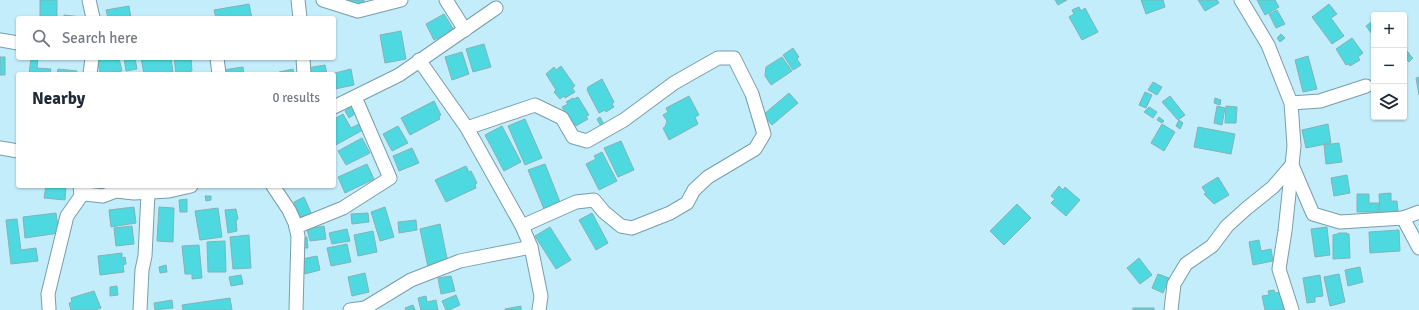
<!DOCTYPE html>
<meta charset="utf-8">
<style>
body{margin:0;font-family:Signika,sans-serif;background:#f2f2f3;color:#1f2937}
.controls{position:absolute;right:12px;top:12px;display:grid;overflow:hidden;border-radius:4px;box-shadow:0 1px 3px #0004}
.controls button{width:36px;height:36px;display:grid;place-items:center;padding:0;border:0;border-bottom:1px solid #e0e1e3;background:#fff;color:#1f2937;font:20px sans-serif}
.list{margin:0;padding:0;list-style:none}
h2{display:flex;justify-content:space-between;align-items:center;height:52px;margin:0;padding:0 16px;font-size:17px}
h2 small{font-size:13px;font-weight:400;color:#747a83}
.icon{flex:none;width:22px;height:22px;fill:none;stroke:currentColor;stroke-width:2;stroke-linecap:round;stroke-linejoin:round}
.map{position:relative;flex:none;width:1419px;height:310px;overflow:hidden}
.search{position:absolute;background:#fff;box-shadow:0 1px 3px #0004;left:16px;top:16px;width:320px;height:44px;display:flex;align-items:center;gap:10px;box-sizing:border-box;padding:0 14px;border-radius:4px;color:#747a83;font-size:15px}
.panel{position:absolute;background:#fff;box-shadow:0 1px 3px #0004;left:16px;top:72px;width:320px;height:116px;border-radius:4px}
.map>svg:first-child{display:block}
.building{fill:#4ed8df;stroke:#85b2b5}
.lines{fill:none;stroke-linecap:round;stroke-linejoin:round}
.minor-casing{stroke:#769eab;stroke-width:15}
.minor{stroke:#fff;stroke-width:13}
</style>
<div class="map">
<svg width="1419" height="310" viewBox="0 0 1419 310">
<rect width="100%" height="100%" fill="#c3edfb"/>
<!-- building -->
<g class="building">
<rect x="40" y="0" width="17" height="18"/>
<polygon points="343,0 364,0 364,3 344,5"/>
<polygon points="1055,0 1067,0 1058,5"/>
<polygon points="1141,0 1163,0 1165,7 1146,14"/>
<polygon points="1198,0 1217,0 1219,3 1205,11"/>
<polygon points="1257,0 1275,0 1279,7 1265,15"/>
<polygon points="249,4 252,18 216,18 214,10"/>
<polygon points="1329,4 1337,14 1331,18 1344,36 1332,44 1312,17"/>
<polygon points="129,6 131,18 108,18 106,10"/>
<polygon points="1079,7 1081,11 1085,8 1098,32 1082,40 1069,17 1074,14 1072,10"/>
<polygon points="1277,10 1285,24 1276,28 1269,14"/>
<polygon points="444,14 454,30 434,40 426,24"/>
<polygon points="64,15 81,17 81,18 64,18"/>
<polygon points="1374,20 1374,37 1366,26"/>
<polygon points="401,31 406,59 385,63 380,35"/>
<polygon points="1281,34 1285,38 1280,42 1277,38"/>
<polygon points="1352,38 1363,53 1358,57 1360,60 1350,66 1348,64 1346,65 1336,49"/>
<polygon points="484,44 491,67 473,72 466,49"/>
<polygon points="793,48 799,57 797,59 801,65 793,70 783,55"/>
<polygon points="1404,48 1410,54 1404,59"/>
<polygon points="462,52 469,74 452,80 445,57"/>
<polygon points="1410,55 1413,58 1409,62 1406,59"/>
<polygon points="1308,56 1317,89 1303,92 1295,60"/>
<rect x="0" y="57" width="5" height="18"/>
<polygon points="782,57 792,71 771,85 765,76 766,67"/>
<polygon points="31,58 38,58 37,68 51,69 50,74 29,74"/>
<polygon points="110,58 119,58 122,71 100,74 98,60"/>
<polygon points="124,58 135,58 137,69 126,71"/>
<polygon points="141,58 171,58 173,72 163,74 144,74"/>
<polygon points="174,58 191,58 192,71 176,74"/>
<polygon points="325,65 327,74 308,74 307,68"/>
<polygon points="561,66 575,86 572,88 575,92 565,98 564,96 560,99 554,92 556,90 546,74 554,67 556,70"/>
<polygon points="243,67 244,74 223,74 223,70"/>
<polygon points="58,69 77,71 76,74 57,74"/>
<polygon points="293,69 294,74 279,74 279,72"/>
<polygon points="351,69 354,85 335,89 334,74 331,74"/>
<polygon points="1419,77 1419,95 1416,78"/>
<polygon points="602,79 614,102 612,104 614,107 606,112 605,110 599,113 587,90 588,87"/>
<polygon points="1153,82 1162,87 1157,95 1148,90"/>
<polygon points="1145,92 1152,95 1146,108 1139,105"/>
<polygon points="789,93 798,103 772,125 763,115"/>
<polygon points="689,96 699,115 695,117 698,124 669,140 663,128 665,127 667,121 663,115 668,112 666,108"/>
<polygon points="1170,96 1185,115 1178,120 1162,102"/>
<polygon points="578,97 589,115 586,116 588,119 576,126 575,124 573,125 562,107 568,104 566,102 573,98 574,99"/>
<polygon points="1215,98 1221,100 1220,105 1214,103"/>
<polygon points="434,101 441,115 439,116 440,119 410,135 401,118"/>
<polygon points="355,104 359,111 349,118 345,111"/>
<polygon points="1217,106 1225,108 1222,125 1214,123"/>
<polygon points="1226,106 1237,107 1236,123 1225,123"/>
<polygon points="1149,107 1157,112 1153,118 1144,112"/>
<polygon points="343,114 351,128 359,124 363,130 334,146 334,119"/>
<polygon points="600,117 605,126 602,128 597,119"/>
<polygon points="1159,117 1164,121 1162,123 1157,120"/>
<polygon points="525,119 542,158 525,165 508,126"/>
<polygon points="1179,120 1183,123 1180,129 1176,126"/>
<polygon points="1162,124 1175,132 1164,151 1151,143"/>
<polygon points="1328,124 1331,143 1306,148 1302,130"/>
<polygon points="398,126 408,143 392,151 383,134"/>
<polygon points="502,126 521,162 504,171 485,135"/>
<polygon points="1198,127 1235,134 1231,154 1194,147"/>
<polygon points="362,138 370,153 346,165 338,151"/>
<polygon points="621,141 634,170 618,177 604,148"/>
<polygon points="1339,143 1342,162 1326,164 1324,145"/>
<polygon points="412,148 419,163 399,171 393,156"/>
<polygon points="602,152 617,181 599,190 586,164 596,159 594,156"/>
<polygon points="367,164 374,179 345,193 338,177"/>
<polygon points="545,164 560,202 544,209 528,170"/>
<polygon points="466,166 469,172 471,171 477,183 475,184 476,188 446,202 435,180"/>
<polygon points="1347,175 1350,193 1334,196 1331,178"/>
<polygon points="1218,177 1229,195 1214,204 1204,194 1206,193 1202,187"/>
<polygon points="46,186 66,186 65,200 44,198"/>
<polygon points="1059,186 1063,190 1065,187 1080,200 1066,216 1051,203 1055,199 1051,196"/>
<polygon points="1391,193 1391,201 1397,201 1398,211 1380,213 1379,194"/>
<polygon points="1357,194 1369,194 1369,203 1379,203 1379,212 1357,212"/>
<polygon points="205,196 211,196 211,200 206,201"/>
<polygon points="304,197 312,215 302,220 294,202"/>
<polygon points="187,199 187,212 180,212 179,200"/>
<polygon points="1017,204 1031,218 1004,245 990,231"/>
<polygon points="134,207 136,223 111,227 109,210"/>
<polygon points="159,207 174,208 173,242 157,241"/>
<polygon points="385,207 394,237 380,241 371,212"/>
<polygon points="218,208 222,237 200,240 195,211"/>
<polygon points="236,209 238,219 236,220 237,231 228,233 225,210"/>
<polygon points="56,213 59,233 25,238 23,217"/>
<polygon points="368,213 369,222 352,224 351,214"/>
<polygon points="592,213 608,243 596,250 579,220"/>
<polygon points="17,219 21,250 36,248 38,261 11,264 6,220"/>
<polygon points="416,220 417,230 399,233 398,222"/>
<polygon points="440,224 448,263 428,267 420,229"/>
<polygon points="132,226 134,244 116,246 114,228"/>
<polygon points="324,226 326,239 310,241 307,229"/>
<polygon points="550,227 571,260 556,269 535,236"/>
<polygon points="1327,227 1330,255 1315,257 1311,229"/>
<polygon points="347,229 350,241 332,244 329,233"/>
<polygon points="1399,230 1400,251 1370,253 1369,232"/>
<polygon points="373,231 377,252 358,256 354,235"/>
<polygon points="1338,233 1347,233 1347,234 1349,234 1350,258 1333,259 1333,235 1338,234"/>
<polygon points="249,235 251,268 233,269 230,237"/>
<polygon points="307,237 308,248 300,248 299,238"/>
<polygon points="1259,240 1261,251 1271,249 1273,261 1253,265 1249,242"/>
<polygon points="225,241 226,272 208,272 207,242"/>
<polygon points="347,244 351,262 331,266 327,248"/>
<polygon points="199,245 202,278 192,279 192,274 185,274 182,246"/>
<polygon points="122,253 122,258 125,257 126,264 123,265 124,272 100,275 98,256"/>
<polygon points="317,256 320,270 305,274 302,259"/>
<polygon points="1139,258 1152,275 1140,284 1127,268"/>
<polygon points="166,265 167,272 160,273 159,267"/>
<polygon points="1360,267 1363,282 1348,286 1345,270"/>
<polygon points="365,273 369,292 352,296 348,277"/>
<polygon points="1158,274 1169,278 1163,293 1152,288"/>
<polygon points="1339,274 1345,302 1330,306 1324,277"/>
<polygon points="241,275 243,284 231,286 229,277"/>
<polygon points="1320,275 1323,296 1315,297 1315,302 1307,303 1303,278"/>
<polygon points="451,276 455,291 441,294 438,278"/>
<polygon points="117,286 118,295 110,296 110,287"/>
<polygon points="1274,290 1275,293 1280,292 1284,310 1265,310 1262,296 1269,295 1268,291"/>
<polygon points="94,291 101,308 95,310 71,310 69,303 72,302 71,298"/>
<polygon points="456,295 460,305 449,310 446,310 442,301"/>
<polygon points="426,296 427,302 436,300 438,310 421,310 418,298"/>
<polygon points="230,298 232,310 183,310 182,305"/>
<polygon points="172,300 173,308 155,310 154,303"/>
<polygon points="413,305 415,310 406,310 405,308"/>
<polygon points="521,306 521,310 505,310 505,309"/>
<rect x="1133" y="308" width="21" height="2"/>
</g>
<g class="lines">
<!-- minor casing -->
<g class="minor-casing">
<g id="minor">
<polyline points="89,0 93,18"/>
<polyline points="298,0 300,18"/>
<polyline points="323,0 358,11 401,0"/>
<polyline points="446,0 465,30"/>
<polyline points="1241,0 1268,45 1291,103 1294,146 1292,165 1313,214 1340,222 1403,218 1419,248"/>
<polyline points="0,40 18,43"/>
<polyline points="217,58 219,74"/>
<polyline points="303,58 304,74"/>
<polyline points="419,60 467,128 522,226 531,247 541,296 539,310"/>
<polyline points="90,74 92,58"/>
<polyline points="1291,103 1320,101 1366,86"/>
<polyline points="334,107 399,75 496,8"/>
<polyline points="467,128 535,105 562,118 573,137 587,141 624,120 674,83 718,58 734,58 752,94 764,134 755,149 708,177 694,190 687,203 670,213 632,228 621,226 604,212 594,200 576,202 522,226"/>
<polyline points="0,148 18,151"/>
<polyline points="80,186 81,196 85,194 103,196 116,191 134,193 169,191 191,186"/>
<polyline points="273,186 289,210 295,223 298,236 296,310"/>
<polyline points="1403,218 1419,212"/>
<polyline points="296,227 343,208 390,178 355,97"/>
<polyline points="49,308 48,294 67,216 81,196"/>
<polyline points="140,310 142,270 145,256 148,193"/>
<polyline points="350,310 365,308 411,280 460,261 531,247"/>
<polyline points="1171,310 1174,284 1186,264 1212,246 1227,226 1247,208 1273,187 1292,165 1285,231 1279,269 1292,310"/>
</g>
</g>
<!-- minor -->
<use href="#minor" class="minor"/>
</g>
</svg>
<div class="controls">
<button>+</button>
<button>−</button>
<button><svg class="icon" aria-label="layers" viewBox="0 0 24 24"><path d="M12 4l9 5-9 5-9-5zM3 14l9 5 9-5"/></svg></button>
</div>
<div class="search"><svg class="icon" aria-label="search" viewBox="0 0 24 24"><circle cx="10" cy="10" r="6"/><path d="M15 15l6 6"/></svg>Search here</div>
<section class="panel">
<h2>Nearby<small>0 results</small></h2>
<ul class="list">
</ul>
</section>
</div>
